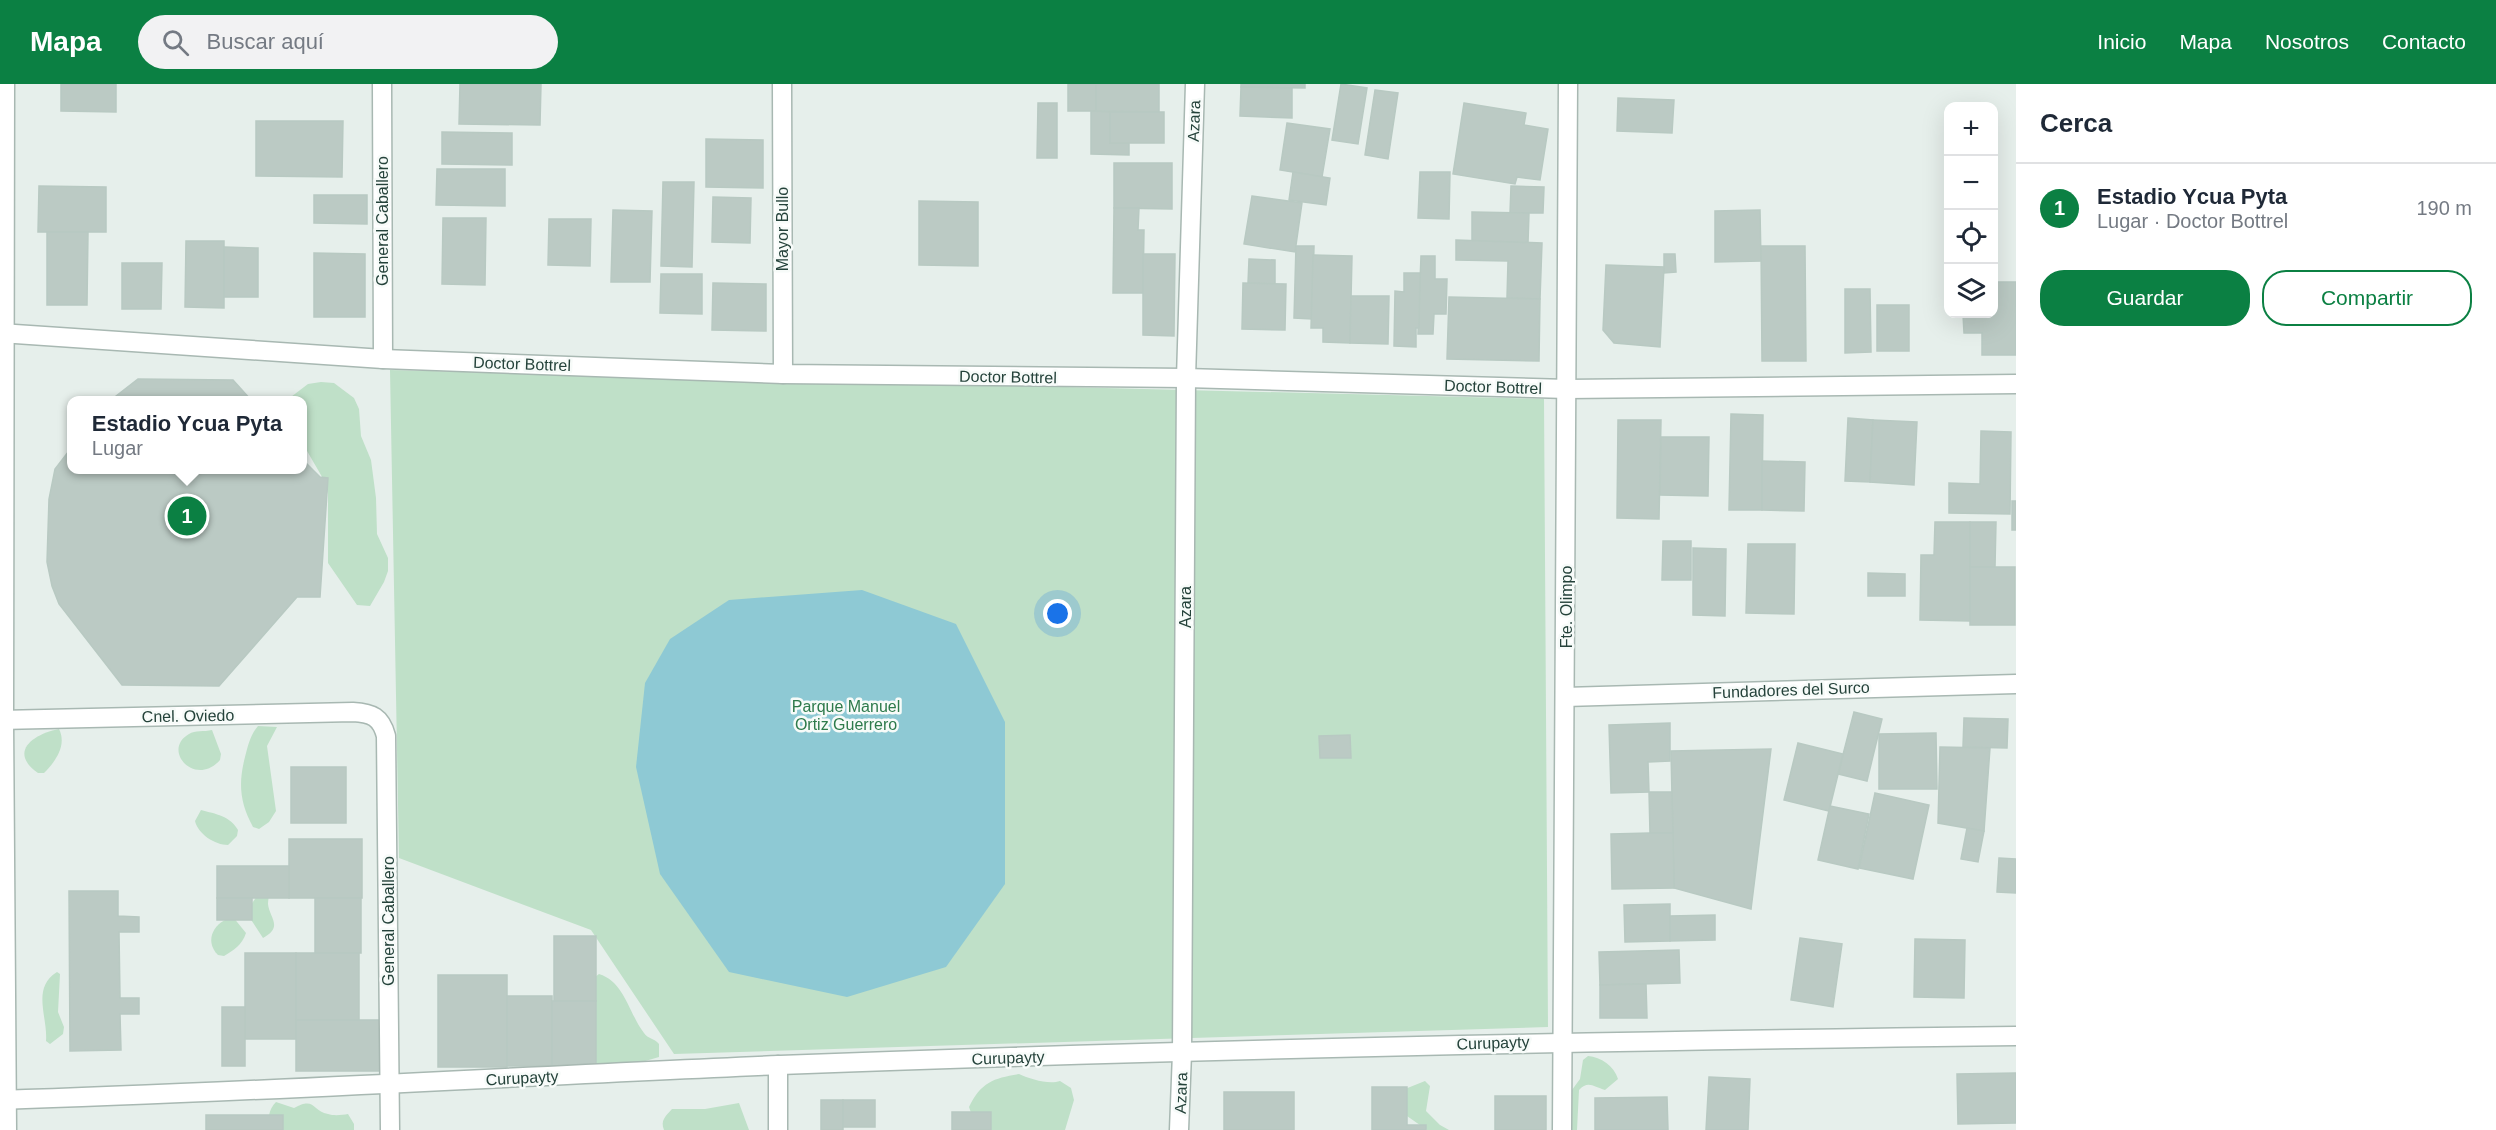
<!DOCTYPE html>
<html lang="es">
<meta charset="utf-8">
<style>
body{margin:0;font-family:Arial,sans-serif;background:#f2f2f3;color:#1f2937}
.controls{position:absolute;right:18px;top:18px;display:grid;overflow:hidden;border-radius:12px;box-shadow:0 6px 24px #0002}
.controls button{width:54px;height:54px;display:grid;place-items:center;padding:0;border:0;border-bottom:2px solid #e0e1e3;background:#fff;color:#1f2937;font:30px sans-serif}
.you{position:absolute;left:1058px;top:530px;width:21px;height:21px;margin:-15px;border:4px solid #fff;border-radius:50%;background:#1a73e8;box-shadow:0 0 0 9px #1a73e833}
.badge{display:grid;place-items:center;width:39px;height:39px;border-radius:50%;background:#0b8043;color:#fff;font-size:20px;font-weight:700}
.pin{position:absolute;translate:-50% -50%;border:3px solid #fff;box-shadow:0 2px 6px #0006}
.popup{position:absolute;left:67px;top:312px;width:240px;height:78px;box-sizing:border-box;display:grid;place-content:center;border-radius:12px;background:#fff;filter:drop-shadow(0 2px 4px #0005);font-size:20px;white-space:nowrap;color:#747a83}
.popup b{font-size:22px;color:#1f2937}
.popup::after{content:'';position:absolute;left:50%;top:100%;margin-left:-12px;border:12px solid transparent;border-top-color:#fff}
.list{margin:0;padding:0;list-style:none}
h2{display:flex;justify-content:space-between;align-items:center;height:78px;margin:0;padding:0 24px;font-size:26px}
h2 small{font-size:20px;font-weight:400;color:#747a83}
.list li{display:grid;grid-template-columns:39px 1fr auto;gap:18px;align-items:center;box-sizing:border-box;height:90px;padding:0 24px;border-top:2px solid #e0e1e3}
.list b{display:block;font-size:22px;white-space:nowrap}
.list p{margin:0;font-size:20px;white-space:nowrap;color:#747a83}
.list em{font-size:20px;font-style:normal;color:#747a83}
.actions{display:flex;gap:12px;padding:18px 24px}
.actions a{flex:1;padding:14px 0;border:2px solid #0b8043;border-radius:24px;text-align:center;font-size:21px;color:#0b8043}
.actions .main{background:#0b8043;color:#fff}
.icon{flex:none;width:33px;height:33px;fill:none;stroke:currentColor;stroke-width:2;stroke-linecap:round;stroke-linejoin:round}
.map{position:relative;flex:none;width:2016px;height:1046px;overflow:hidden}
header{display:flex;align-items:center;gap:36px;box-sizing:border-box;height:84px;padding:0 30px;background:#0b8043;color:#fff}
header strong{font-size:28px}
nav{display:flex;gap:33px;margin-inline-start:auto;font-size:21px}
.search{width:420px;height:54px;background:#f2f2f3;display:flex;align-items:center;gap:15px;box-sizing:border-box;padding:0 21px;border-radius:33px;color:#747a83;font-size:22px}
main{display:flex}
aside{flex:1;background:#fff}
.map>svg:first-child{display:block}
.green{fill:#bfe0c8}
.water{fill:#8ec9d4}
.building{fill:#bbcac4;stroke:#b8c9c2;stroke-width:1.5}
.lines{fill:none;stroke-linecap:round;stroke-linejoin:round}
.street-casing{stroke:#a8b8b2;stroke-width:21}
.street{stroke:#fff;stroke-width:18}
.labels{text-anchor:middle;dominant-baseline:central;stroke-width:5;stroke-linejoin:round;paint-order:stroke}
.street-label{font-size:16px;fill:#24423a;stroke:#f7fbf9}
.park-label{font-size:16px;fill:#2d7a4b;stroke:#f7fbf9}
</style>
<header>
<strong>Mapa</strong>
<div class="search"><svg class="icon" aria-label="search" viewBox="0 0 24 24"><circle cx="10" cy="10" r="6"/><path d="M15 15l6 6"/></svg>Buscar aquí</div>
<nav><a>Inicio</a><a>Mapa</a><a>Nosotros</a><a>Contacto</a></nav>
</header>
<main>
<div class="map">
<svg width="2016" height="1046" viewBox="0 0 2016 1046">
<rect width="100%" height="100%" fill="#e6efeb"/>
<!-- green -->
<g class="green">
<polygon points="390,286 1544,315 1548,943 674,970 591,846 399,774"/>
<polygon points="321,298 334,299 354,314 359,325 361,352 371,376 376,414 377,450 388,474 388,487 384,498 370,522 357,521 328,479 328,410 325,398 303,360 302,316 287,316 308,300"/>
<path d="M258 642 277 643 267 662 276 727 269 738 259 745 253 743C240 719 238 700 245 673 248 662 250 651 258 642Z"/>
<path d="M59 645C67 661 56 677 44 689H38C8 668 33 650 59 645Z"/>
<path d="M212 646 221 670 220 676C195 704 161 666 189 650 195 646 204 648 212 646Z"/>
<path d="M201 726C216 730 230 732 238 746L237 752 228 761C215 761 198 750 195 737Z"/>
<path d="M269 810C269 813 268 816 268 820 269 833 284 843 263 854L246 828 257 812Z"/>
<path d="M233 833 246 849C242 861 234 866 224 872L218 871C203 856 215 837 233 833Z"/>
<path d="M57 888 60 890 58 928 64 943 63 950 50 960 46 957C48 933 31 904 57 888Z"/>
<path d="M599 890C625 898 629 930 644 949 648 955 654 954 659 960V973L635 980 591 982 583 902Z"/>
<path d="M1588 972C1601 973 1614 982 1618 995L1605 1006C1594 1003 1588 996 1579 1006L1577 1046H1554L1569 1010 1580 995 1583 976Z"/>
<path d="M1019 990C1030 995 1049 1001 1060 997L1071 1004 1074 1016 1065 1046H977L969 1023C981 998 994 994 1019 990Z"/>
<polygon points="1425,997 1430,1002 1426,1027 1440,1041 1449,1046 1427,1046 1397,1025 1395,1009"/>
<path d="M276 1018 294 1024C315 1012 312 1027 328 1030 334 1032 342 1031 348 1030L354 1040V1046H269C268 1035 268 1026 276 1018Z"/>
<path d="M739 1019 749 1046H664C660 1036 666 1032 672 1025H705Z"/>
</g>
<!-- water -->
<polygon class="water" points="862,506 956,540 1005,638 1005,800 946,883 847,913 729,888 660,790 636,683 645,599 670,555 729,516"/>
<!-- building -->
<g class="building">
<polygon points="61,0 116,0 116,28 61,27"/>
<polygon points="460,0 541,0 540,41 459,40"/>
<rect x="1068" y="0" width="28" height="27"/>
<polygon points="1096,0 1159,0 1159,28 1096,27"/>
<polygon points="1241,0 1305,0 1305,4 1241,3"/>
<polygon points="1341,0 1367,4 1358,60 1332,56"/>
<polygon points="1241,3 1292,4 1292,34 1240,32"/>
<polygon points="1375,6 1398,9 1388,75 1365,71"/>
<polygon points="1618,14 1674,16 1672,49 1617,47"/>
<polygon points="1038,19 1057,19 1057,74 1037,74"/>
<polygon points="1464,19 1526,29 1524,41 1548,45 1540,96 1517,93 1515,100 1453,90"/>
<polygon points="1091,27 1110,28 1110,59 1129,59 1129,71 1091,70"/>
<rect x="1110" y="28" width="54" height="31"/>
<polygon points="256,37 343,37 342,93 256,92"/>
<polygon points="1287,39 1330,45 1322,93 1280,86"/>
<polygon points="442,48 512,49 512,81 442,80"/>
<polygon points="706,55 763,56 763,104 706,103"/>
<polygon points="1114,79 1172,79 1172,125 1114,124"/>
<polygon points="437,85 505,85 505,122 436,121"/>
<polygon points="1293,88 1330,94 1326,121 1289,116"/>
<polygon points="1420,88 1450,88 1449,135 1418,134"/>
<polygon points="663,98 694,98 692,183 661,182"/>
<polygon points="39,102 106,103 106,148 38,148"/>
<polygon points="1511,102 1544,103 1543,129 1510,129"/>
<polygon points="314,111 367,111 367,140 314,139"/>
<polygon points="1252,112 1302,119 1295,168 1244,160"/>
<polygon points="713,113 751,114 750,159 712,158"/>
<polygon points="919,117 978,118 978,182 919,181"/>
<polygon points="1114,124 1139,124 1138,146 1144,146 1143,209 1113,209"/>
<polygon points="613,126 652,127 650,198 611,198"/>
<polygon points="1760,126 1761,177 1715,178 1715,127"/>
<polygon points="1472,128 1529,129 1528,159 1472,157"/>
<polygon points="443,134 486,134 485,201 442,200"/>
<polygon points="549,135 591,135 590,182 548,181"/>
<polygon points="47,148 88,148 87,221 47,221"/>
<polygon points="1456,156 1542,159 1540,215 1507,214 1508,177 1456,176"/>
<polygon points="186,157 224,157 224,224 185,223"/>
<polygon points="1296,162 1314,162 1312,235 1294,234"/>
<polygon points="1761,162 1805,162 1806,277 1762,277"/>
<polygon points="224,163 258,164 258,213 224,213"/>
<polygon points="314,169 365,170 365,233 314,233"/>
<polygon points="1143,170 1175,170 1174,252 1143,251"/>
<polygon points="1664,170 1675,170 1676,188 1664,189"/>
<polygon points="1313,171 1352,172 1350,259 1323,258 1323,244 1311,244"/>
<polygon points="1421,172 1435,172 1435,195 1447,195 1446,230 1434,230 1433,250 1418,250"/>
<polygon points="1249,175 1275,176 1275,200 1248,199"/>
<polygon points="122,179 162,179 161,225 122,225"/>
<polygon points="1606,181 1664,183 1660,263 1614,259 1603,246"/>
<polygon points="1404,189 1420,189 1419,244 1416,244 1416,263 1394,262 1395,207 1404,208"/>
<polygon points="661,190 702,190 702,230 660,229"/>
<polygon points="1994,198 2016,198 2016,271 1982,271 1982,249 1964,249 1963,230 1994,230"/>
<polygon points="713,199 766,200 766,247 712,246"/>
<polygon points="1243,199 1286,200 1285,246 1242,245"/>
<polygon points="1845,205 1870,205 1871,268 1845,269"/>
<polygon points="1351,212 1389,212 1388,260 1350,259"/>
<polygon points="1449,213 1540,215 1539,277 1447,275"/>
<rect x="1877" y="221" width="32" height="46"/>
<polygon points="138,295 233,296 251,316 111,316"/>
<polygon points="1731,330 1763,331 1762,426 1729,426"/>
<polygon points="1848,334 1873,336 1870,398 1845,397"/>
<polygon points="1618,336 1661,336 1659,435 1617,434"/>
<polygon points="1873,336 1917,338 1914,401 1870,398"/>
<polygon points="1981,347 2011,348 2010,430 1949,429 1949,399 1980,400"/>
<polygon points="1661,353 1709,353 1708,412 1660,411"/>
<polygon points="72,363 72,386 302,386 302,375 320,393 328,394 320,513 297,513 219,602 122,601 59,520 52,502 47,478 49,415 55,385"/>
<polygon points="1762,377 1805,378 1804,427 1762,426"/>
<rect x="2012" y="417" width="4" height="29"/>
<polygon points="1935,438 1970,438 1970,537 1920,536 1921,471 1934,471"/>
<polygon points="1970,438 1996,438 1995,483 1970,483"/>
<polygon points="1663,457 1691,457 1691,496 1662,496"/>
<polygon points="1748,460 1795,460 1794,530 1746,529"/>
<polygon points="1693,464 1726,465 1725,532 1693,531"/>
<rect x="1970" y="483" width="45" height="58"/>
<polygon points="1868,489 1905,490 1905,512 1868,512"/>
<polygon points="1854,628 1882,635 1867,697 1838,690"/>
<polygon points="1964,634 2008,635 2007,664 1963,663"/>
<polygon points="1670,639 1670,677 1648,678 1649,708 1611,709 1609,641"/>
<polygon points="1936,649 1937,705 1879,705 1879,650"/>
<polygon points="1350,651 1351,674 1320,674 1319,652"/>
<polygon points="1798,659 1843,670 1829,727 1784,716"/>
<polygon points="1940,663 1990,664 1984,747 1938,739"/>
<polygon points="1771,665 1751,825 1674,804 1671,667"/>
<rect x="291" y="683" width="55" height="56"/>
<polygon points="1649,708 1672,708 1673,749 1650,749"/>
<polygon points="1875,709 1929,721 1913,795 1859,784"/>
<polygon points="1830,722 1869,730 1858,785 1818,776"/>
<polygon points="1967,744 1984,747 1978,778 1961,775"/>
<polygon points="1650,749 1673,749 1674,804 1612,805 1611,750"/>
<rect x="289" y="755" width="73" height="59"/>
<polygon points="1999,774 2016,775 2016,809 1997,808"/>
<rect x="217" y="782" width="72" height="32"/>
<polygon points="69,807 118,807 118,832 139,833 139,848 119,848 120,914 139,914 139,930 120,930 121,966 70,967"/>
<rect x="217" y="814" width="35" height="22"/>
<rect x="315" y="814" width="46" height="55"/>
<polygon points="1670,820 1670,857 1625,858 1624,821"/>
<polygon points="1715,831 1715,856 1670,857 1670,832"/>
<rect x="554" y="852" width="42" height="65"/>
<polygon points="1800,854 1842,860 1833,923 1791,916"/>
<polygon points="1915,855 1965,856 1964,914 1914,913"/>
<polygon points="1679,866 1680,899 1600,901 1599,868"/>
<rect x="245" y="869" width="51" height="86"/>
<rect x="296" y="869" width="63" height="67"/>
<rect x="438" y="891" width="69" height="92"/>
<polygon points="1646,900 1647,934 1600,934 1600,901"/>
<rect x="507" y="912" width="45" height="70"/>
<rect x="552" y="917" width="44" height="65"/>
<rect x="222" y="923" width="23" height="59"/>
<rect x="296" y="936" width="84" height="51"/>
<polygon points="2016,989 2016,1039 1958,1040 1957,990"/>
<polygon points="1709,993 1750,995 1748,1046 1706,1046"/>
<polygon points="1372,1003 1407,1003 1407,1041 1426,1041 1426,1046 1372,1046"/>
<rect x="1224" y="1008" width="70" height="38"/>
<rect x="1495" y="1012" width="51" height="34"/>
<polygon points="1667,1013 1668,1046 1595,1046 1595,1014"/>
<rect x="821" y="1016" width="22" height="30"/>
<rect x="843" y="1016" width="32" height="27"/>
<rect x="952" y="1028" width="39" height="18"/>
<rect x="206" y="1031" width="77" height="15"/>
</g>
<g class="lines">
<!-- street casing -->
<g class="street-casing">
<g id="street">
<polyline points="5,0 4,636 7,1046"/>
<polyline points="382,0 383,275"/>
<polyline points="782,0 783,290"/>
<polyline points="0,249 383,275 783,290 1186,294 1567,305 2016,300"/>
<polyline points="1565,613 2016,600"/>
<path d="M0 636 353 628C372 629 381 633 386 652L390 1046"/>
<path d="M0 1016C260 1008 520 992 780 981 1192 965 1604 957 2016 952"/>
<polyline points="778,1046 778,981"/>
<polyline points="1179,1046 1182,969 1186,294 1195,0"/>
<polyline points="1562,1046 1568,0"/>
</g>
</g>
<!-- street -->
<use href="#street" class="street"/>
</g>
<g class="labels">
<!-- street labels -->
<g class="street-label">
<text transform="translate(1194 37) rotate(-88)">Azara</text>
<text transform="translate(382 137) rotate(-90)">General Caballero</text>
<text transform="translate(782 145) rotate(-90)">Mayor Bullo</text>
<text transform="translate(522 280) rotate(2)">Doctor Bottrel</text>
<text transform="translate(1008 293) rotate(1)">Doctor Bottrel</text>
<text transform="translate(1493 303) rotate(2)">Doctor Bottrel</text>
<text transform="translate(1185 523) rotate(-90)">Azara</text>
<text transform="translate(1566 523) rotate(-90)">Fte. Olimpo</text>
<text transform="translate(1791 606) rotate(-2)">Fundadores del Surco</text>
<text transform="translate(188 632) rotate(-1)">Cnel. Oviedo</text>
<text transform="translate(388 837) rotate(-90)">General Caballero</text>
<text transform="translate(1493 959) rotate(-2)">Curupayty</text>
<text transform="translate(1008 974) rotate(-2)">Curupayty</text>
<text transform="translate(522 994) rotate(-3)">Curupayty</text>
<text transform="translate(1181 1009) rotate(-88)">Azara</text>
</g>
<!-- park labels -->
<g class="park-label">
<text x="846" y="622">Parque Manuel<tspan x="846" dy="18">Ortiz Guerrero</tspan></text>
</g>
</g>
</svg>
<div class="controls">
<button>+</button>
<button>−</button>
<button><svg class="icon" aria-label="locate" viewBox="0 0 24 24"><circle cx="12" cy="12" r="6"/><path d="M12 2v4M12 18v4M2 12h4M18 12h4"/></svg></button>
<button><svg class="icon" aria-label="layers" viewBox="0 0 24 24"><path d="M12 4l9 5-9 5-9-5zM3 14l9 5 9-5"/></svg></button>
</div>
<div class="you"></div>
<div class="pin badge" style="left:187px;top:432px">1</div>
<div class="popup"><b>Estadio Ycua Pyta</b>Lugar</div>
</div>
<aside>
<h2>Cerca<small></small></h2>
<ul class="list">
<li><span class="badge">1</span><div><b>Estadio Ycua Pyta</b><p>Lugar · Doctor Bottrel</p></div><em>190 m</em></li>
</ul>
<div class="actions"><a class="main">Guardar</a><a>Compartir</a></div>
</aside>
</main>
